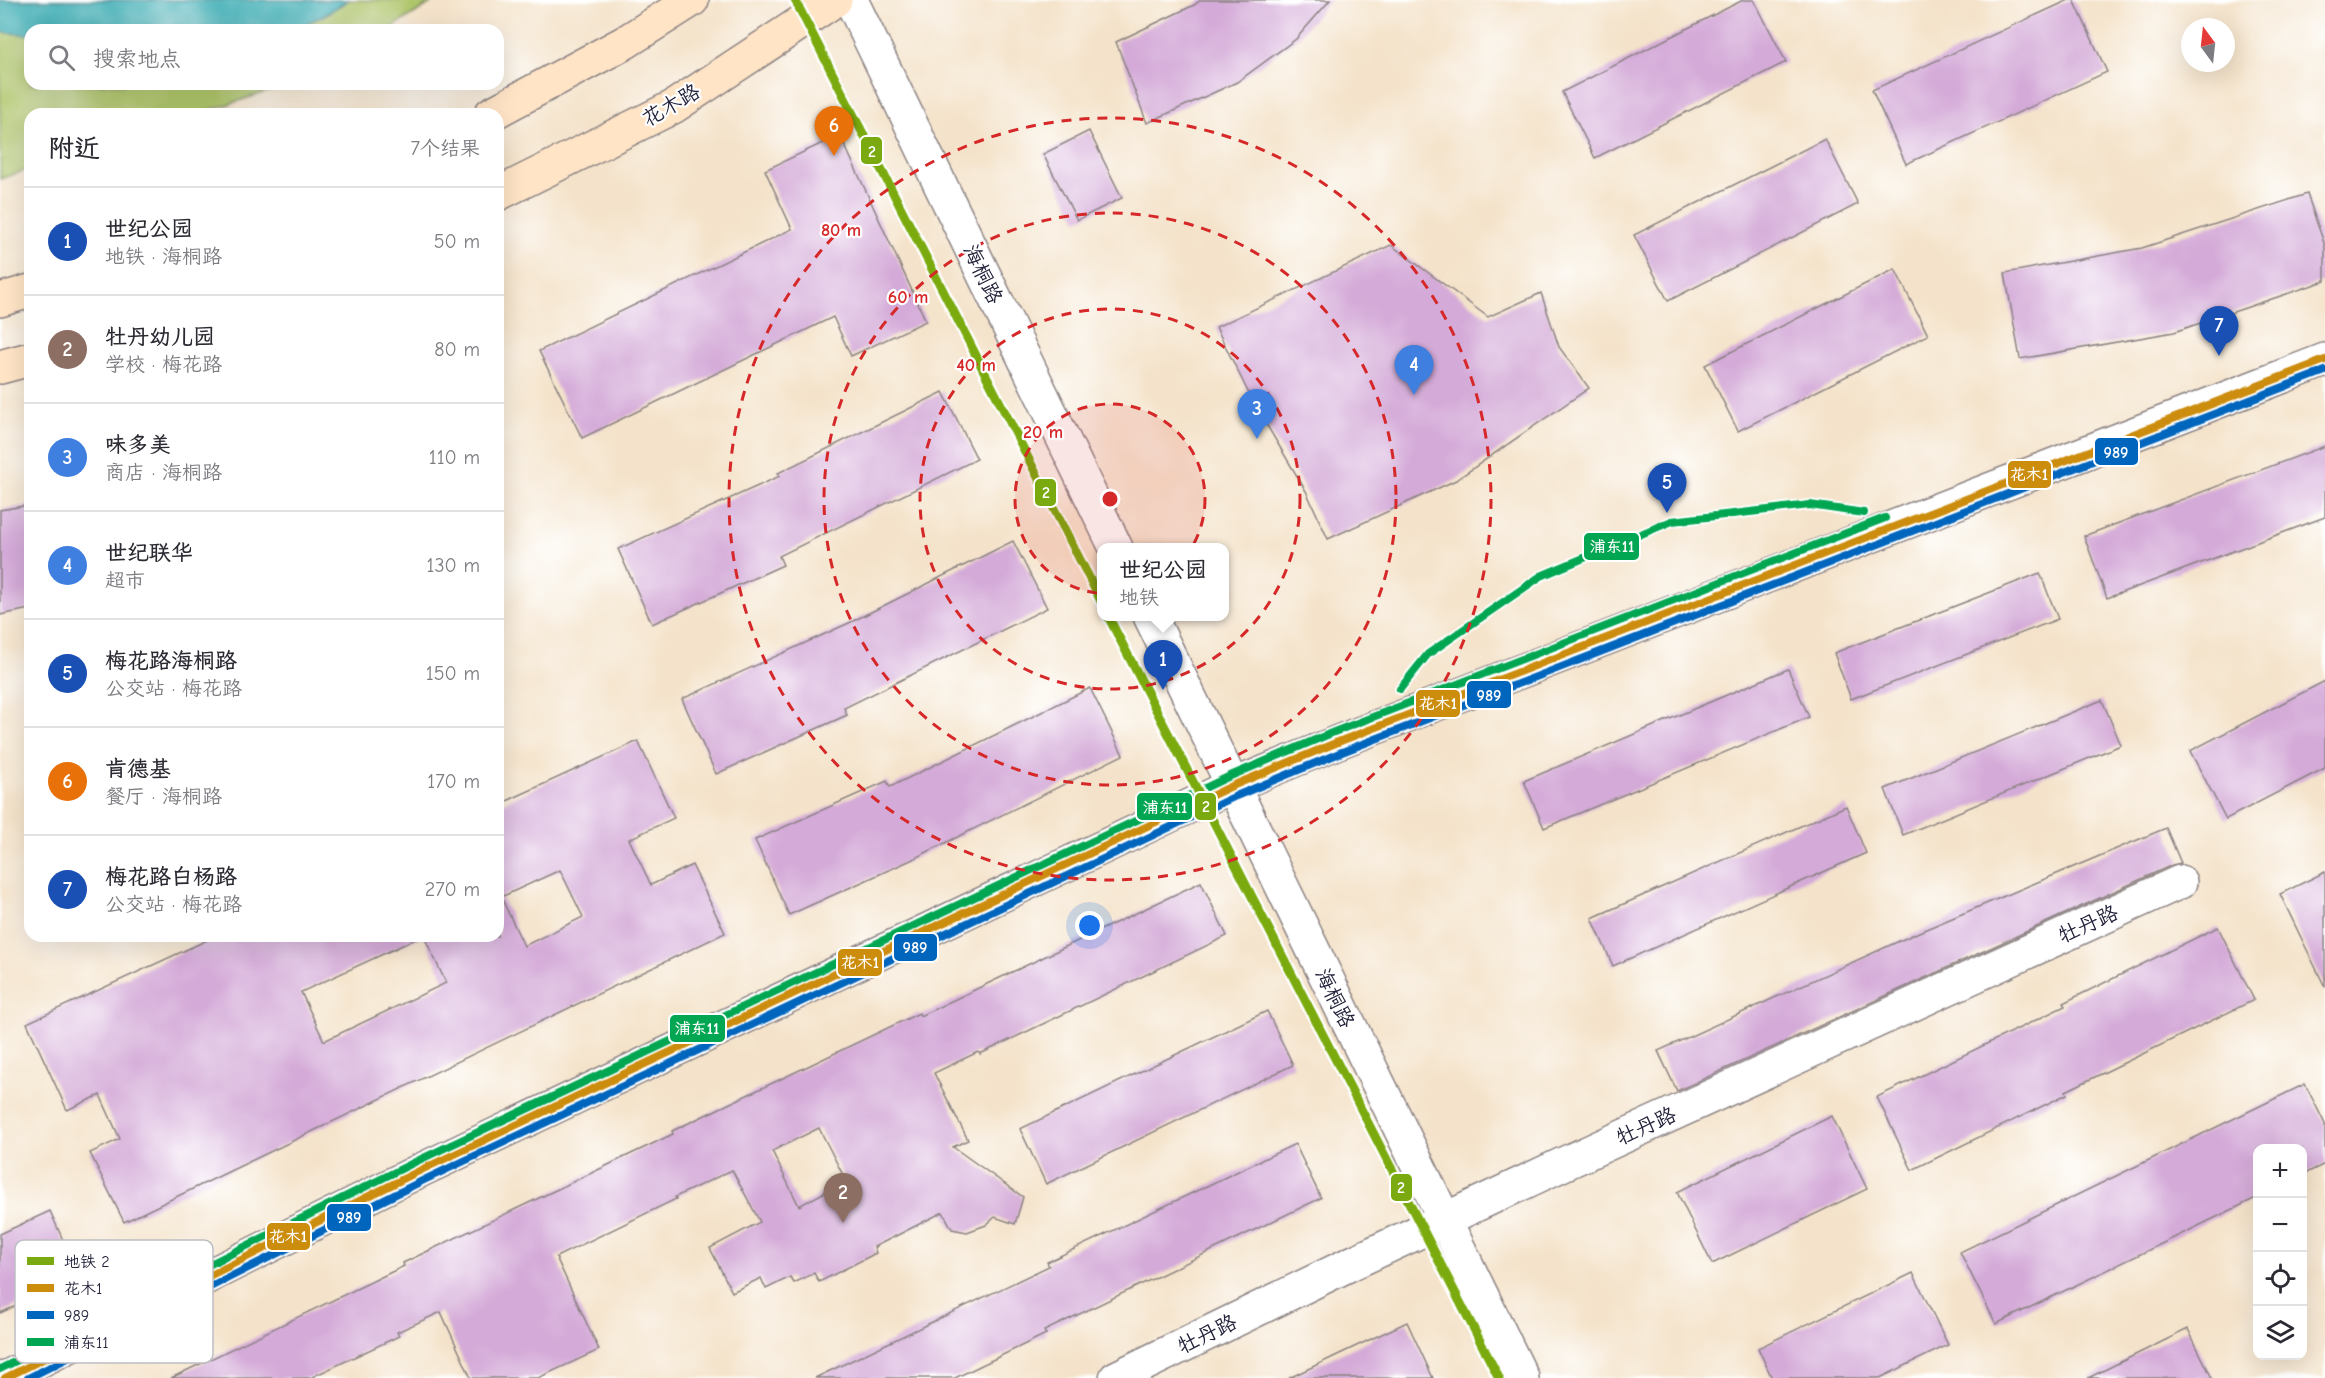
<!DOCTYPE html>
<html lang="zh">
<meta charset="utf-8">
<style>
body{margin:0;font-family:"Comic Neue","LXGW WenKai TC",sans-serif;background:#f2f2f3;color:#2b2b33}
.controls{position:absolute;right:18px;bottom:18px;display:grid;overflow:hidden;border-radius:12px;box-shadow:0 6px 24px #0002}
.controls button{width:54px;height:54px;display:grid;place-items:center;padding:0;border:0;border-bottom:2px solid #e1e1e2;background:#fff;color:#2b2b33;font:30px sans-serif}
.compass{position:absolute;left:2181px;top:18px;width:54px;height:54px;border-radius:50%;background:#fff;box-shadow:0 6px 24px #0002;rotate:345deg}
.you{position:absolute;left:1090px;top:926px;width:21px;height:21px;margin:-15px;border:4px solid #fff;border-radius:50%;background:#1a73e8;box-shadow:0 0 0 9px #1a73e833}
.badge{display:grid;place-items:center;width:39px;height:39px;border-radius:50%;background:#0f766e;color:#fff;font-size:20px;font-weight:700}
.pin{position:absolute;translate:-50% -50px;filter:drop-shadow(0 2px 3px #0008)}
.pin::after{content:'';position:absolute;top:32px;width:21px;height:18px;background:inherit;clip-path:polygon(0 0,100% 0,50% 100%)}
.popup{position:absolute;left:1097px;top:543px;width:132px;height:78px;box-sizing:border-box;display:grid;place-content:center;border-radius:12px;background:#fff;filter:drop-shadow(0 2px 4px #0005);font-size:20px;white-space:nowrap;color:#7c7c81}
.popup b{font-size:22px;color:#2b2b33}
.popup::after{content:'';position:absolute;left:50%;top:100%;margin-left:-12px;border:12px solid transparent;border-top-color:#fff}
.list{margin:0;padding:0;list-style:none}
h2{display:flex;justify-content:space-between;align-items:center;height:78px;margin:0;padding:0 24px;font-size:26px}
h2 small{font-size:20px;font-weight:400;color:#7c7c81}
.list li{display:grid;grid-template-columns:39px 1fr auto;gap:18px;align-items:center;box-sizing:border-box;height:108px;padding:0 24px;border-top:2px solid #e1e1e2}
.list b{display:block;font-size:22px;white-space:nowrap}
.list p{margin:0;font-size:20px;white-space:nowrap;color:#7c7c81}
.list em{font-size:20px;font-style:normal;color:#7c7c81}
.icon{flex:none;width:33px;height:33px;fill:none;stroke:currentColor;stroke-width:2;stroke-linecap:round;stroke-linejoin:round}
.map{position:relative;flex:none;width:2325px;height:1378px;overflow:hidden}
.search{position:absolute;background:#fff;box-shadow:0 6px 24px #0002;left:24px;top:24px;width:480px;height:66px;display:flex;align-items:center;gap:15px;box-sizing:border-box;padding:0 21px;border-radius:18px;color:#7c7c81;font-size:22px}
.panel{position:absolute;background:#fff;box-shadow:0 6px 24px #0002;left:24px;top:108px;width:480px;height:834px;border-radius:18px}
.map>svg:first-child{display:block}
.green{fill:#afc56a;stroke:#687452;stroke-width:1.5}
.water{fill:#3aacb2;stroke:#2e6776;stroke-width:1.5}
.building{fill:#d4aad8;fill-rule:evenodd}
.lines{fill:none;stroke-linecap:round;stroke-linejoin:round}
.street-casing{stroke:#8b8282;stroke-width:36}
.secondary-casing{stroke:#8b8282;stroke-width:36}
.street{stroke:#fff;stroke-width:33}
.secondary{stroke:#ffe4c6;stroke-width:33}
.bus-1-casing{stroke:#fff;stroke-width:12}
.bus-2-casing{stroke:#fff;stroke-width:12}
.bus-3-casing{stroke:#fff;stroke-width:12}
.bus-1{stroke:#cc8c0c;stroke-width:8}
.bus-2{stroke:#0065bd;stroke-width:8}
.bus-3{stroke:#00a651;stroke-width:8}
.metro-1-casing{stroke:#fff;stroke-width:14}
.metro-1{stroke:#7aaa0f;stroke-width:9}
.ring{fill:none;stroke:#d62828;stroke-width:3;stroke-dasharray:10 8}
.labels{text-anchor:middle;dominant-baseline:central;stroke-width:4.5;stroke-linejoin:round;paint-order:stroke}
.street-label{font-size:21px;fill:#22223b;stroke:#fff}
.key{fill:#fff;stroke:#bdbdc4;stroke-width:1.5}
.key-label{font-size:16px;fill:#22223b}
.centre{fill:#d62828;stroke:#fff;stroke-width:3}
.ring-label{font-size:18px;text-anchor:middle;font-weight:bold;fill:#d62828;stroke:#fff;stroke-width:4.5;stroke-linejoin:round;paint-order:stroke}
.line-badge{stroke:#fff;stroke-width:2}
.badge-label{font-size:16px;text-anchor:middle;font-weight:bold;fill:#fff}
</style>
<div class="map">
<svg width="2325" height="1378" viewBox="0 0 2325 1378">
<rect width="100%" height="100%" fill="#fff"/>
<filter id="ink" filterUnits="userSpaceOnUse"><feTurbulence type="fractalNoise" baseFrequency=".0167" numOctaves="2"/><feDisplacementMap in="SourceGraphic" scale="12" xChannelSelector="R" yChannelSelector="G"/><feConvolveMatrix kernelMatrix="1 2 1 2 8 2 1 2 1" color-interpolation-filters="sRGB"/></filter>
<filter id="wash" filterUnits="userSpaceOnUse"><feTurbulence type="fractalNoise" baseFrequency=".008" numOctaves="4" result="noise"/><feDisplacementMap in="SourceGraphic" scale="24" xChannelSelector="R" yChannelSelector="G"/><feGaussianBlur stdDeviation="1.35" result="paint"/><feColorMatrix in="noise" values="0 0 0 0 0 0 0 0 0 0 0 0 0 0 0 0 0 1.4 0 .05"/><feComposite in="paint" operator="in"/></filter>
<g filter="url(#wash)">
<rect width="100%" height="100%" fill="#f4e3ca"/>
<!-- green -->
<polygon class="green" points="0,0 436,0 388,30 30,30 30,84 290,84 199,114 30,114 30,169 0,179"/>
<!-- water -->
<polygon class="water" points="0,0 349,0 323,16 292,30 30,30 30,35 0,32"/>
<g id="blocks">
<!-- building -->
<g class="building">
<polygon points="1201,0 1330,0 1296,39 1237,82 1147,123 1116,42 1194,5"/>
<polygon points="1743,0 1754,0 1786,62 1595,158 1562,92"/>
<polygon points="2069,0 2074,0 2107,72 1906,164 1872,90"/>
<polygon points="1089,131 1122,198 1077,220 1043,154"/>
<polygon points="840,135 926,321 851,356 833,317 582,438 539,351 792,229 765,170"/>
<polygon points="1825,139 1858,204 1668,301 1634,235"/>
<polygon points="2307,194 2325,246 2325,281 2174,332 2020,359 2005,273 2142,248"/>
<polygon points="1391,245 1488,317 1541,293 1559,347 1589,388 1456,480 1328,539 1306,491 1253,402 1216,327"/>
<polygon points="1895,269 1928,335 1738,431 1705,365"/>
<polygon points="943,392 977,459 779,556 783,565 652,624 618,549 780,476 778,473"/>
<polygon points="2325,446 2325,517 2107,598 2084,536"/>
<polygon points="30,505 30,609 0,615 0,510"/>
<polygon points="1013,541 1047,608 844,708 847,715 716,774 682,699 849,623"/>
<polygon points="2040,573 2058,619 1851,699 1834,653"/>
<polygon points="1788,669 1809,717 1544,828 1524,781"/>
<polygon points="2325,681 2325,768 2226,819 2190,751"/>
<polygon points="1090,688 1123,755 911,860 789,915 755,840 887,781 890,787"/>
<polygon points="2102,700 2121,745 1903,835 1885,789"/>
<path d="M638 741 674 818 629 839 651 885 692 865 725 933 124 1222 90 1153 120 1139 100 1095 67 1110 27 1023 216 936H422L301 992 324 1041 446 983 424 936H498V805ZM560 870 583 917 524 946 501 897Z"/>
<polygon points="1846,806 1866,853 1613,966 1592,918"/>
<polygon points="2166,828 2181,863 2172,865 1677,1091 1658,1051 1919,932"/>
<polygon points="2325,872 2325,987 2280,894"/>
<path d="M1201 882 1227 936 980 1054 978 1052 934 1073 968 1140 953 1147 1023 1197 1015 1224 995 1217 986 1225 967 1232 952 1229 943 1212 874 1247 876 1253 819 1282 814 1273 794 1283 790 1277 766 1289 761 1278 732 1292 710 1248 760 1222 732 1170 675 1197 676 1199 556 1257 599 1350 538 1378H471L441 1312 397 1332 399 1336 310 1378H171L404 1266 403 1263 673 1134 672 1131 919 1013 920 1016ZM819 1128 846 1181 799 1206 772 1151Z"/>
<polygon points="2218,927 2254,1000 2066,1091 2067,1094 1912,1170 1877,1097 2065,1006 2063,1003"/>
<polygon points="1267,1011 1293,1065 1046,1184 1020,1129"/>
<polygon points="2305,1084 2325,1124 2325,1164 2302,1175 2302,1149 2258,1149 2258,1197 1996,1324 1960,1252"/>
<polygon points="1832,1116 1867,1189 1712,1264 1677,1192"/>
<polygon points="1295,1144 1321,1198 1044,1331 1046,1334 955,1378 815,1378 1049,1266 1047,1262"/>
<polygon points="50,1211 80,1278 0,1313 0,1234"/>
<polygon points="1913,1273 1948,1345 1880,1378 1772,1378 1758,1348"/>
<polygon points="1407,1322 1433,1378 1289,1378"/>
<polygon points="2188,1329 2212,1378 2088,1378"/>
</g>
</g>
</g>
<g filter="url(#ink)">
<use href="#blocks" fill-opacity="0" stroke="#8b8282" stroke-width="1.5"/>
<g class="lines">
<!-- street casing -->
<g class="street-casing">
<g id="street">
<polyline points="851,0 1116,548"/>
<polyline points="1150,616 1522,1378"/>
<polyline points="5,1378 419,1171 1232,786 1338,742 2325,360"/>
<polyline points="1116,1378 1348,1265 1561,1165 2180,882"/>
</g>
</g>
<!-- secondary casing -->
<g class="secondary-casing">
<g id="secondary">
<polyline points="491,114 624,43 692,0"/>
<polyline points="498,194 673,107 835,0"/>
<polyline points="0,300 30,291"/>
<polyline points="0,367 30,359"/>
</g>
</g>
<!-- street -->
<use href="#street" class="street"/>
<!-- secondary -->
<use href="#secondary" class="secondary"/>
<!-- bus-1 casing -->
<g class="bus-1-casing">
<polyline id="bus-1" points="5,1378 419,1171 1232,786 1338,742 2325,360"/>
</g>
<!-- bus-2 casing -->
<g class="bus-2-casing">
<polyline id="bus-2" points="28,1378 424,1180 1236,796 1342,752 2325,371"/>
</g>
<!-- bus-3 casing -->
<g class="bus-3-casing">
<g id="bus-3">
<polyline points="1400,689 1428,654 1541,576 1672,521 1810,505 1864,513"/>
<polyline points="0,1369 415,1162 1228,777 1334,732 1885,518"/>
</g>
</g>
<!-- bus-1 -->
<use href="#bus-1" class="bus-1"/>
<!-- bus-2 -->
<use href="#bus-2" class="bus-2"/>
<!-- bus-3 -->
<use href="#bus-3" class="bus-3"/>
<!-- metro-1 casing -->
<g class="metro-1-casing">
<g id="metro-1">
<polyline points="795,0 1102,603"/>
<polyline points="1108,616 1499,1378"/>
</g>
</g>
<!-- metro-1 -->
<use href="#metro-1" class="metro-1"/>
</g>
</g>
<!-- distance rings -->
<circle cx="1110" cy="499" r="95" fill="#d62828" fill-opacity=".12"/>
<g class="ring">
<circle cx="1110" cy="499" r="95"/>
<circle cx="1110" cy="499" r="190"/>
<circle cx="1110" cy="499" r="286"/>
<circle cx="1110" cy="499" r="381"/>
</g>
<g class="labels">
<!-- street labels -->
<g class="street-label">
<text transform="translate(671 105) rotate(-30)">花木路</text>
<text transform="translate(983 274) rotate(64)">海桐路</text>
<text transform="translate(2088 924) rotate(-24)">牡丹路</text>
<text transform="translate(1335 998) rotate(64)">海桐路</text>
<text transform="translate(1646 1126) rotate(-24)">牡丹路</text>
<text transform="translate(1207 1334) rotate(-26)">牡丹路</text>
</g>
</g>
<!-- legend -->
<rect x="15" y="1240" width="198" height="123" rx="9" class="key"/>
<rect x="27" y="1257" width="27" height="8" fill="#7aaa0f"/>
<rect x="27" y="1284" width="27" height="8" fill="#cc8c0c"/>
<rect x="27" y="1311" width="27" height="8" fill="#0065bd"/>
<rect x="27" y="1338" width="27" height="8" fill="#00a651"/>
<g class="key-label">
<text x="64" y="1267">地铁 2</text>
<text x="64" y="1294">花木1</text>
<text x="64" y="1321">989</text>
<text x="64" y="1348">浦东11</text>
</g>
<circle cx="1110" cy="499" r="9" class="centre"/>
<g class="ring-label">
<text x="841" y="236">80 m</text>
<text x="908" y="303">60 m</text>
<text x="976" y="371">40 m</text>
<text x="1043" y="438">20 m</text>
</g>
<g class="line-badge">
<rect x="860" y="136" width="23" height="29" rx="6" fill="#7aaa0f"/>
<rect x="2094" y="437" width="45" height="29" rx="6" fill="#0065bd"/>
<rect x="2007" y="460" width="45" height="29" rx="6" fill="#cc8c0c"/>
<rect x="1034" y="478" width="23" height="29" rx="6" fill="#7aaa0f"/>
<rect x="1583" y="532" width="57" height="29" rx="6" fill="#00a651"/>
<rect x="1466" y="680" width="46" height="29" rx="6" fill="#0065bd"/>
<rect x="1415" y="689" width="46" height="29" rx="6" fill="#cc8c0c"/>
<rect x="1194" y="792" width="23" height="29" rx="6" fill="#7aaa0f"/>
<rect x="1136" y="792" width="57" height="29" rx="6" fill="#00a651"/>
<rect x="893" y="933" width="45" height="29" rx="6" fill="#0065bd"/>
<rect x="837" y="948" width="46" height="29" rx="6" fill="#cc8c0c"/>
<rect x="669" y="1014" width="57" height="29" rx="6" fill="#00a651"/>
<rect x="1390" y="1173" width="23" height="29" rx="6" fill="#7aaa0f"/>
<rect x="326" y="1203" width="46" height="29" rx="6" fill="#0065bd"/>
<rect x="266" y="1222" width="45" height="29" rx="6" fill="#cc8c0c"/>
</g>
<g class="badge-label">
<text x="872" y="157">2</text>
<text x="2116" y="458">989</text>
<text x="2029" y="480">花木1</text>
<text x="1046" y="498">2</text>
<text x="1612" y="552">浦东11</text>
<text x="1489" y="701">989</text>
<text x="1438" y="709">花木1</text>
<text x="1206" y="812">2</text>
<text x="1165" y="813">浦东11</text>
<text x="915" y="953">989</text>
<text x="860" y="968">花木1</text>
<text x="697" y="1034">浦东11</text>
<text x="1401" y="1193">2</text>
<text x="349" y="1223">989</text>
<text x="288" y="1242">花木1</text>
</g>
</svg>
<div class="controls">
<button>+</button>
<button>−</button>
<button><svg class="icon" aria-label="locate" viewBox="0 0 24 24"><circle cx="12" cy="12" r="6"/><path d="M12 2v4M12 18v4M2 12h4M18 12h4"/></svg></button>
<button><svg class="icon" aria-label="layers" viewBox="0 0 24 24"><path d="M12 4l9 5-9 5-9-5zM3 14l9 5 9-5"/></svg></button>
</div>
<svg class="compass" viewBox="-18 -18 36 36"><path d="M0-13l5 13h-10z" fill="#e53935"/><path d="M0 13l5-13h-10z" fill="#7c7c81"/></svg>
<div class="you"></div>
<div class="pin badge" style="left:1163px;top:690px;background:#1a4fb4">1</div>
<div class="popup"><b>世纪公园</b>地铁</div>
<div class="pin badge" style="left:843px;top:1223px;background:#8d6e63">2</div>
<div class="pin badge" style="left:1257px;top:439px;background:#3f7fe0">3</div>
<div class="pin badge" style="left:1414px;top:395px;background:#3f7fe0">4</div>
<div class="pin badge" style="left:1667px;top:513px;background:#1a4fb4">5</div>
<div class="pin badge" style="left:834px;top:156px;background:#e8710a">6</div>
<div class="pin badge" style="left:2219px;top:356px;background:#1a4fb4">7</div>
<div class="search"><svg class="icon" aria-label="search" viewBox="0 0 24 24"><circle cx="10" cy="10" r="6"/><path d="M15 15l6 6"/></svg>搜索地点</div>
<section class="panel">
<h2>附近<small>7个结果</small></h2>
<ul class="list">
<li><span class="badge" style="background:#1a4fb4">1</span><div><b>世纪公园</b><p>地铁 · 海桐路</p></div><em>50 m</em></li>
<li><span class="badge" style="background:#8d6e63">2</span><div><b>牡丹幼儿园</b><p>学校 · 梅花路</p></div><em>80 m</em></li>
<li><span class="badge" style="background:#3f7fe0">3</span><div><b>味多美</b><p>商店 · 海桐路</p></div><em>110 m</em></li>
<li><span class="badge" style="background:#3f7fe0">4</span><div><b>世纪联华</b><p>超市</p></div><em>130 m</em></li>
<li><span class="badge" style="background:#1a4fb4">5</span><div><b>梅花路海桐路</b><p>公交站 · 梅花路</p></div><em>150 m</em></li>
<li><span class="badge" style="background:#e8710a">6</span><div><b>肯德基</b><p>餐厅 · 海桐路</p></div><em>170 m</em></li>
<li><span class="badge" style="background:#1a4fb4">7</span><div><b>梅花路白杨路</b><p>公交站 · 梅花路</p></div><em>270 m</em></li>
</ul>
</section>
</div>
